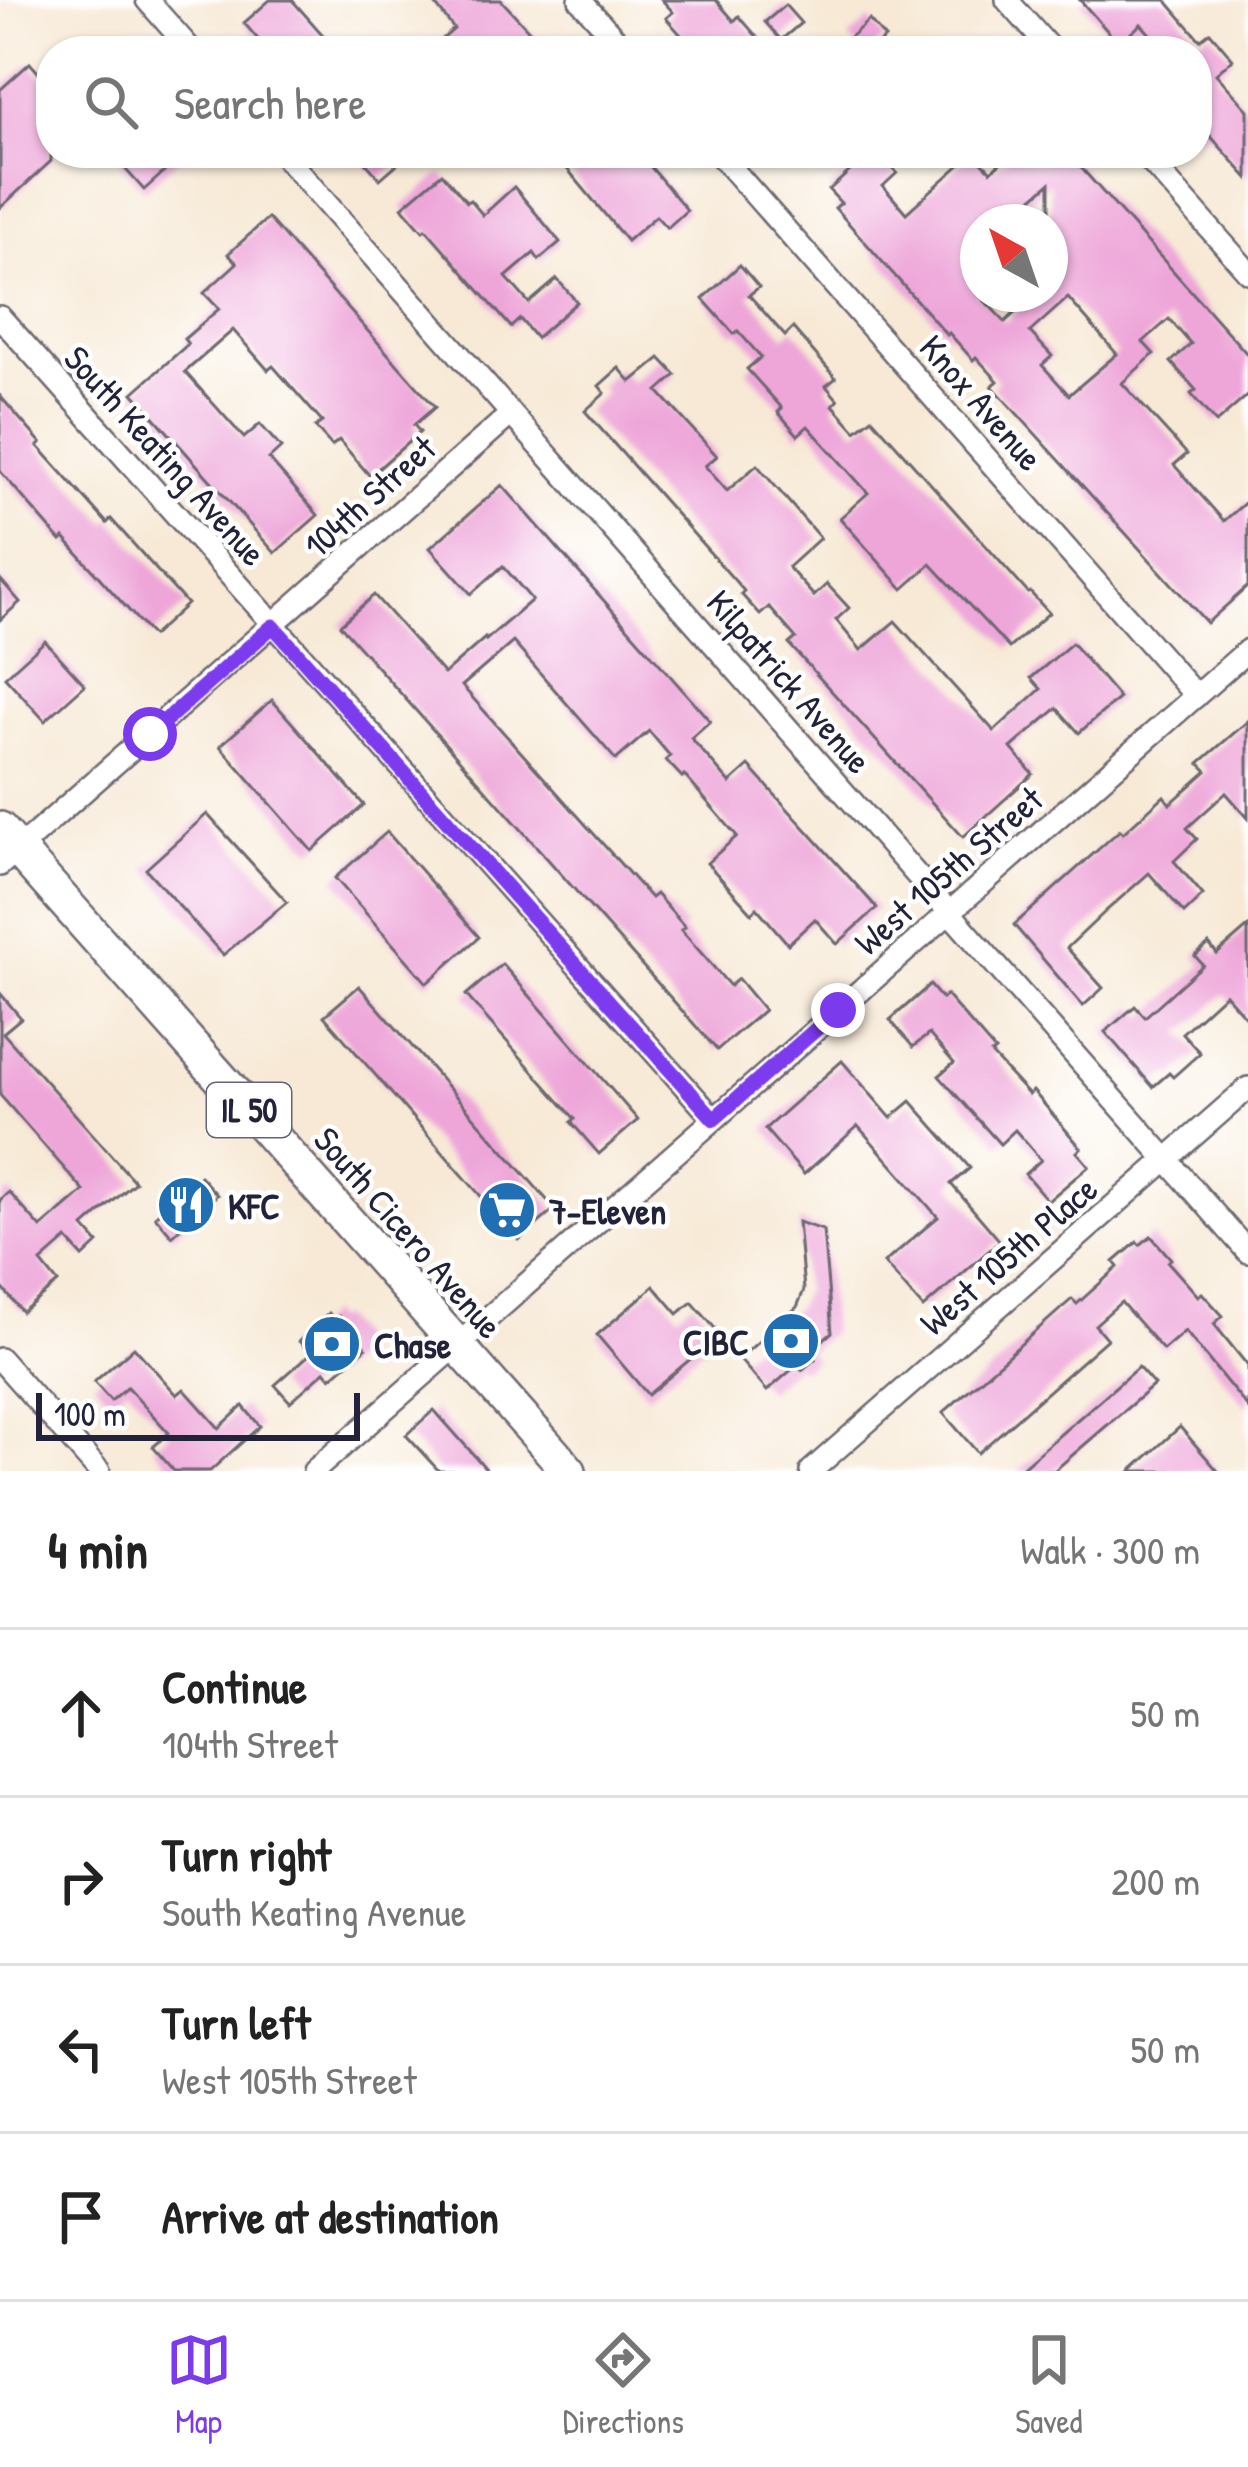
<!DOCTYPE html>
<meta charset="utf-8">
<style>
body{margin:0;font-family:"Patrick Hand",sans-serif;background:#f2f2f2;color:#222}
.compass{position:absolute;left:960px;top:204px;width:108px;height:108px;border-radius:50%;background:#fff;box-shadow:0 3px 9px #0004;rotate:320deg}
.scale{position:absolute;left:36px;bottom:30px;width:324px;box-sizing:border-box;padding-left:12px;border:6px solid #22223b;border-top:0;font-size:33px;line-height:42px;white-space:nowrap;color:#22223b;-webkit-text-stroke:9px #fff;paint-order:stroke}
.stop{position:absolute;width:36px;height:36px;margin:-27px;border:9px solid #7c3aed;border-radius:50%;background:#fff}
.stop.end{background:#7c3aed;border-color:#fff;box-shadow:0 3px 12px #0008}
.list{margin:0;padding:0;list-style:none}
h2{display:flex;justify-content:space-between;align-items:center;height:156px;margin:0;padding:0 48px;font-size:51px}
h2 small{font-size:39px;font-weight:400;color:#767676}
.list li{display:grid;grid-template-columns:78px 1fr auto;gap:36px;align-items:center;box-sizing:border-box;height:168px;padding:0 48px;border-top:3px solid #e0e0e0}
.list b{display:block;font-size:45px;white-space:nowrap}
.list p{margin:0;font-size:39px;white-space:nowrap;color:#767676}
.list em{font-size:39px;font-style:normal;color:#767676}
.icon{flex:none;width:66px;height:66px;fill:none;stroke:currentColor;stroke-width:2;stroke-linecap:round;stroke-linejoin:round}
.map{position:relative;flex:none;width:1248px;height:1471px;overflow:hidden}
.search{position:absolute;background:#fff;box-shadow:0 3px 9px #0004;left:36px;right:36px;top:36px;height:132px;display:flex;align-items:center;gap:30px;box-sizing:border-box;padding:0 42px;border-radius:48px;color:#767676;font-size:45px}
.sheet{height:828px;background:#fff}
nav{display:flex;justify-content:space-around;align-items:center;box-sizing:border-box;height:168px;border-top:3px solid #e0e0e0;background:#fff;font-size:33px;color:#767676}
nav a{display:grid;justify-items:center;gap:6px}
nav .on{color:#7c3aed}
.map>svg:first-child{display:block}
.building{fill:#eea6d9;fill-rule:evenodd}
.lines{fill:none;stroke-linecap:round;stroke-linejoin:round}
.minor-casing{stroke:#6d6871;stroke-width:26}
.primary-casing{stroke:#6d6871;stroke-width:38}
.minor{stroke:#fff;stroke-width:21}
.primary{stroke:#fff;stroke-width:33}
.route{stroke:#7c3aed;stroke-width:15}
.labels{text-anchor:middle;dominant-baseline:central;stroke-width:9;stroke-linejoin:round;paint-order:stroke}
.shield{fill:#fff;stroke:#646476;stroke-width:3}
.shield-label{font-size:33px;font-weight:bold;fill:#22223b}
.street-label{font-size:36px;fill:#22223b;stroke:#fff}
.poi-label{font-size:36px;font-weight:bold;fill:#22223b;stroke:#fff;text-anchor:start}
</style>
<div class="map">
<svg width="1248" height="1471" viewBox="0 0 1248 1471">
<rect width="100%" height="100%" fill="#fff"/>
<filter id="ink" filterUnits="userSpaceOnUse"><feTurbulence type="fractalNoise" baseFrequency=".00833" numOctaves="2"/><feDisplacementMap in="SourceGraphic" scale="24" xChannelSelector="R" yChannelSelector="G"/><feConvolveMatrix kernelMatrix="1 2 1 2 8 2 1 2 1" color-interpolation-filters="sRGB"/></filter>
<filter id="wash" filterUnits="userSpaceOnUse"><feTurbulence type="fractalNoise" baseFrequency=".004" numOctaves="4" result="noise"/><feDisplacementMap in="SourceGraphic" scale="48" xChannelSelector="R" yChannelSelector="G"/><feGaussianBlur stdDeviation="2.7" result="paint"/><feColorMatrix in="noise" values="0 0 0 0 0 0 0 0 0 0 0 0 0 0 0 0 0 1.4 0 .05"/><feComposite in="paint" operator="in"/></filter>
<g filter="url(#wash)">
<rect width="100%" height="100%" fill="#f7e9d5"/>
<g id="blocks">
<!-- building -->
<g class="building">
<polygon points="270,0 292,0 337,51 268,51 244,23"/>
<polygon points="432,0 501,0 548,51 429,51 454,29"/>
<polygon points="662,0 716,0 734,21 739,16 758,38 743,51 695,51 666,18 673,12"/>
<polygon points="1080,0 1166,0 1200,40 1210,32 1233,59 1216,74 1248,110 1248,178 1206,131 1197,138 1197,51 1165,51 1141,24 1119,44"/>
<polygon points="785,5 801,23 781,40 765,22"/>
<polygon points="869,20 885,38 870,51 861,51 849,38"/>
<polygon points="30,63 51,87 51,161 0,208 0,90"/>
<polygon points="130,153 185,153 144,190 119,162"/>
<polygon points="357,153 410,153 380,179"/>
<polygon points="554,153 639,153 687,210 667,228 656,216 627,241"/>
<path d="M870 153H880L897 173 883 186 906 213 973 153 991 171 1012 153H1068L1248 355V395L1216 423 1191 394 1196 390 1171 362 1191 344 1169 319 1143 342 1154 354 1122 383 1187 454 1174 465 1224 521 1248 500V586L1207 623 992 386 998 381 976 357 973 360 949 333 947 335 835 208 841 203 829 190ZM1050 183V294H1036L1005 322 978 294V274L962 256 978 243V222H1005ZM1068 298 1117 354 1069 395 1042 365 1052 356 1030 332Z"/>
<polygon points="442,173 467,202 470,200 483,215 514,187 560,242 539,260 534,253 506,277 529,303 557,279 577,302 536,338 520,319 511,327 426,229 423,231 402,207"/>
<polygon points="268,218 435,407 414,425 420,432 370,476 339,440 332,446 315,427 322,422 273,366 268,370 233,330 185,372 244,438 260,424 281,448 269,459 318,515 275,553 133,393 188,344 184,339 219,309 204,293 237,263 228,254"/>
<polygon points="740,265 759,287 749,295 785,336 793,328 836,378 826,386 838,400 833,405 856,431 872,418 1028,593 1030,592 1049,613 1009,648 931,564 903,589 840,518 868,493 808,426 798,435 778,412 782,408 747,369 761,357 738,331 734,334 703,299"/>
<polygon points="660,358 676,375 658,391 717,456 705,466 727,491 757,465 820,538 788,567 814,596 827,584 849,608 836,620 861,650 895,621 994,731 1041,689 1031,678 1072,643 1119,698 1079,733 1057,708 1011,748 1033,774 963,837 789,644 796,638 769,607 760,615 741,594 744,591 585,411 605,393 599,386 619,368 631,382"/>
<polygon points="0,396 41,443 38,446 107,523 111,519 187,604 152,636 64,538 61,541 0,471"/>
<polygon points="502,485 710,721 691,738 730,783 749,766 877,908 837,944 815,919 788,944 757,908 752,913 707,863 737,836 684,775 682,777 666,760 670,756 649,731 616,760 513,642 462,686 651,898 656,894 685,927 681,930 730,986 738,979 764,1010 717,1050 340,625 374,595 444,674 485,638 486,640 532,600 503,566 471,594 430,548"/>
<polygon points="0,579 20,602 0,620"/>
<polygon points="45,641 85,685 45,721 5,677"/>
<polygon points="272,700 364,805 312,851 220,746"/>
<polygon points="1248,721 1248,818 1226,793 1187,828 1197,839 1174,861 1203,895 1184,913 1149,873 1107,910 1067,948 1103,988 1083,1006 1014,925 1120,830 1123,833 1164,796 1170,804 1207,771 1199,763"/>
<polygon points="207,814 287,902 223,955 146,869"/>
<polygon points="387,832 479,937 427,983 335,878"/>
<polygon points="1248,927 1248,1020 1225,994 1182,1033 1200,1053 1173,1077 1169,1073 1153,1087 1105,1032 1135,1006 1145,1017 1203,965 1195,956 1209,944 1217,954"/>
<polygon points="502,964 638,1120 599,1154 571,1122 575,1119 466,995"/>
<polygon points="930,985 942,999 946,995 995,1051 991,1054 1029,1095 1033,1091 1081,1148 1077,1152 1089,1166 1048,1201 1025,1174 1041,1160 1015,1130 1000,1144 939,1076 954,1063 929,1034 913,1047 890,1020"/>
<polygon points="359,986 555,1209 519,1240 324,1016"/>
<polygon points="0,993 21,1018 3,1033 135,1182 84,1227 98,1243 83,1257 67,1239 41,1262 58,1283 22,1312 0,1285 0,1200 9,1192 41,1228 84,1191 0,1095"/>
<polygon points="842,1061 891,1118 911,1101 970,1168 951,1184 1000,1241 923,1308 884,1263 938,1217 858,1126 804,1174 765,1129"/>
<polygon points="200,1176 217,1195 172,1236 155,1216"/>
<polygon points="798,1222 823,1230 832,1332 809,1352 815,1359 802,1370 797,1365 767,1391 739,1359 797,1307 804,1290"/>
<polygon points="1151,1236 1171,1259 1168,1262 1198,1296 1202,1293 1223,1316 1214,1324 1248,1366 1248,1408 1185,1331 1163,1350 1121,1302 1095,1325 1107,1339 978,1453 943,1413 1072,1299 1077,1304 1118,1267 1114,1262 1137,1242 1140,1245"/>
<polygon points="654,1286 678,1314 692,1302 720,1334 648,1395 597,1335"/>
<polygon points="329,1313 334,1320 339,1316 366,1348 331,1378 325,1371 290,1402 275,1385 310,1354 299,1341"/>
<polygon points="134,1347 177,1395 184,1389 219,1428 243,1406 260,1426 210,1471 174,1471 153,1447 169,1433 127,1387 111,1401 94,1382"/>
<polygon points="1138,1367 1154,1385 1054,1471 1018,1471"/>
<polygon points="434,1410 488,1471 439,1471 406,1435"/>
<polygon points="1180,1427 1218,1471 1131,1471"/>
</g>
</g>
</g>
<g filter="url(#ink)">
<use href="#blocks" fill-opacity="0" stroke="#6d6871" stroke-width="3"/>
<g class="lines">
<!-- minor casing -->
<g class="minor-casing">
<g id="minor">
<polyline points="147,0 192,51"/>
<polyline points="580,0 626,51"/>
<polyline points="1007,0 1052,51"/>
<polyline points="282,153 1248,1252"/>
<polyline points="718,153 1196,696"/>
<polyline points="1143,153 1248,272"/>
<polyline points="0,317 714,1119"/>
<polyline points="0,865 511,414"/>
<polyline points="0,1359 99,1471"/>
<polyline points="314,1471 1248,650"/>
<polyline points="811,1471 1248,1088"/>
</g>
</g>
<!-- primary casing -->
<g class="primary-casing">
<polyline id="primary" points="0,829 569,1471"/>
</g>
<!-- minor -->
<use href="#minor" class="minor"/>
<!-- primary -->
<use href="#primary" class="primary"/>
</g>
</g>
<g class="lines" filter="url(#ink)">
<!-- route -->
<polyline class="route" points="150,734 273,626 714,1119 838,1010"/>
</g>
<!-- icons -->
<defs>
<g id="restaurant-disc" transform="scale(3)"><circle r="9.5" fill="#1f6fb2" stroke="#fff"/><path d="M-5-6h1v4h1v-4h1v4h1v-4h1v5L-1.5 .5V6h-2V.5L-5-1ZM5-6V6H3V1.5H1.5Q1.5-4 5-6Z" fill="#fff"/></g>
<g id="supermarket-disc" transform="scale(3)"><circle r="9.5" fill="#1f6fb2" stroke="#fff"/><path d="M-6-5.5h2.5l.6 2H6L4.5 2H-2.5L-4.4-4H-6ZM-1.5 3.2a1.3 1.3 0 1 0 .1 0ZM3 3.2a1.3 1.3 0 1 0 .1 0Z" fill="#fff"/></g>
<g id="bank-disc" transform="scale(3)"><circle r="9.5" fill="#1f6fb2" stroke="#fff"/><path d="M-6-4H6V4H-6ZM0-2.3a2.3 2.3 0 1 0 0 4.6a2.3 2.3 0 1 0 0-4.6Z" fill="#fff"/></g>
</defs>
<g fill-rule="evenodd">
<use href="#restaurant-disc" x="186" y="1205"/>
<use href="#supermarket-disc" x="507" y="1210"/>
<use href="#bank-disc" x="791" y="1341"/>
<use href="#bank-disc" x="332" y="1344"/>
</g>
<g class="labels">
<!-- shield labels -->
<rect class="shield" x="207" y="1083" width="84" height="54" rx="9"/>
<g class="shield-label">
<text x="249" y="1110">IL 50</text>
</g>
<!-- street labels -->
<g class="street-label">
<text transform="translate(982 402) rotate(49)">Knox Avenue</text>
<text transform="translate(166 455) rotate(48)">South Keating Avenue</text>
<text transform="translate(369 496) rotate(-42)">104th Street</text>
<text transform="translate(790 681) rotate(49)">Kilpatrick Avenue</text>
<text transform="translate(948 870) rotate(-41)">West 105th Street</text>
<text transform="translate(409 1232) rotate(49)">South Cicero Avenue</text>
<text transform="translate(1008 1255) rotate(-41)">West 105th Place</text>
</g>
<!-- poi labels -->
<g class="poi-label">
<text x="228" y="1205">KFC</text>
<text x="549" y="1210">7-Eleven</text>
<text x="749" y="1341" text-anchor="end">CIBC</text>
<text x="374" y="1344">Chase</text>
</g>
</g>
</svg>
<svg class="compass" viewBox="-18 -18 36 36"><path d="M0-13l5 13h-10z" fill="#e53935"/><path d="M0 13l5-13h-10z" fill="#767676"/></svg>
<div class="scale">100 m</div>
<div class="stop" style="left:150px;top:734px"></div>
<div class="stop end" style="left:838px;top:1010px"></div>
<div class="search"><svg class="icon" aria-label="search" viewBox="0 0 24 24"><circle cx="10" cy="10" r="6"/><path d="M15 15l6 6"/></svg>Search here</div>
</div>
<section class="sheet">
<h2>4 min<small>Walk · 300 m</small></h2>
<ul class="list">
<li><svg class="icon" aria-label="ahead" viewBox="0 0 24 24"><path d="M12 20V5M6 11l6-6 6 6"/></svg><div><b>Continue</b><p>104th Street</p></div><em>50 m</em></li>
<li><svg class="icon" aria-label="right" viewBox="0 0 24 24"><path d="M7 20v-9h11M14 6l5 5-5 5"/></svg><div><b>Turn right</b><p>South Keating Avenue</p></div><em>200 m</em></li>
<li><svg class="icon" aria-label="left" viewBox="0 0 24 24"><path d="M17 20v-9H6M10 6l-5 5 5 5"/></svg><div><b>Turn left</b><p>West 105th Street</p></div><em>50 m</em></li>
<li><svg class="icon" aria-label="arrive" viewBox="0 0 24 24"><path d="M6 21V4h12l-3 4 3 4H6"/></svg><div><b>Arrive at destination</b></div></li>
</ul>
</section>
<nav>
<a class="on"><svg class="icon" aria-label="map" viewBox="0 0 24 24"><path d="M3 6l6-2 6 2 6-2v14l-6 2-6-2-6 2zM9 4v14M15 6v14"/></svg>Map</a>
<a><svg class="icon" aria-label="directions" viewBox="0 0 24 24"><path d="M12 3l9 9-9 9-9-9zM9 14v-3h6M13 9l2 2-2 2"/></svg>Directions</a>
<a><svg class="icon" aria-label="saved" viewBox="0 0 24 24"><path d="M7 4h10v16l-5-4-5 4z"/></svg>Saved</a>
</nav>
